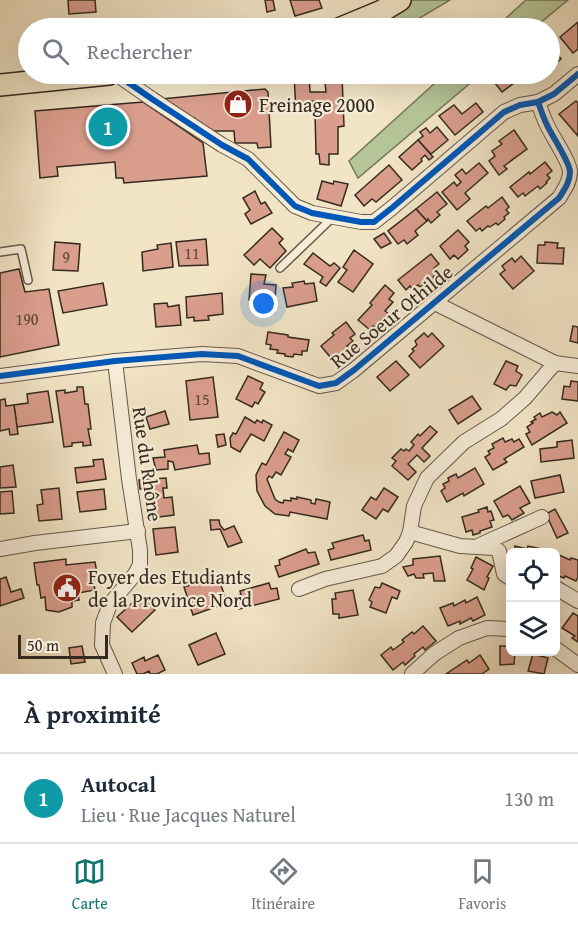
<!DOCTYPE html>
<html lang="fr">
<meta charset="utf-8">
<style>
body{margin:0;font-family:"Gentium Book Plus",serif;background:#f2f2f3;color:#1f2937}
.controls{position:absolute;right:18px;bottom:18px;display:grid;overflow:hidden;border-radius:9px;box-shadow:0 6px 24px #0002}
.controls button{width:54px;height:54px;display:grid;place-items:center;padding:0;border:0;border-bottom:2px solid #e0e1e3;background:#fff;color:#1f2937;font:30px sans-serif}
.scale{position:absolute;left:18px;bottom:15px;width:90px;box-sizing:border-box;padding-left:6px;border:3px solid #352a1f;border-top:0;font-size:16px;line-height:21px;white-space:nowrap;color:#352a1f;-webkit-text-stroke:4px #f7eeda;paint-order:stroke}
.you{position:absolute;left:264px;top:304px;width:21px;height:21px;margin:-15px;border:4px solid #fff;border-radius:50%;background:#1a73e8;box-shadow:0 0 0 9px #1a73e833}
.badge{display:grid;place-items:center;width:39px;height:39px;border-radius:50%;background:#0f766e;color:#fff;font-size:20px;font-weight:700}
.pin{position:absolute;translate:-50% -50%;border:3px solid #fff;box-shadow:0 2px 6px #0006}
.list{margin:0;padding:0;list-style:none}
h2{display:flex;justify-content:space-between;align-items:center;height:78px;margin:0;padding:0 24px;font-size:26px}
h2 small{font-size:20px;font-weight:400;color:#747a83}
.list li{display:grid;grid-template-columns:39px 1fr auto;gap:18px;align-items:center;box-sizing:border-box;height:90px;padding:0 24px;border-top:2px solid #e0e1e3}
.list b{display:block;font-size:22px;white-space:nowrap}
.list p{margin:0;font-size:20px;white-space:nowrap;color:#747a83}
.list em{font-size:20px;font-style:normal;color:#747a83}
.icon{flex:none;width:33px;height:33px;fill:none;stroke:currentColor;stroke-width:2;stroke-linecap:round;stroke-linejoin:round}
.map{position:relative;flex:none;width:578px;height:674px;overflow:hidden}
.search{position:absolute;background:#fff;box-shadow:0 6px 24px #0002;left:18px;right:18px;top:18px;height:66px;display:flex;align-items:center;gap:15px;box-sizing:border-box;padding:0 21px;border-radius:33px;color:#747a83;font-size:22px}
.sheet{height:168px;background:#fff}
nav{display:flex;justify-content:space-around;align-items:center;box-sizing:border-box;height:84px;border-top:2px solid #e0e1e3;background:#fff;font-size:16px;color:#747a83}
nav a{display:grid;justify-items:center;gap:3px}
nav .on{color:#0f766e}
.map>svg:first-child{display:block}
.green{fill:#b6c698;stroke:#76785c;stroke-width:1.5}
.building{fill:#da9e8d;stroke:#352a1f;stroke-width:1.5}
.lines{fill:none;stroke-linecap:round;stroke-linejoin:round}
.service-casing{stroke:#645949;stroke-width:10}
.minor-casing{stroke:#645949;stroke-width:16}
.primary-casing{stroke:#352a1f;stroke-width:24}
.service{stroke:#f7eeda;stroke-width:7}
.minor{stroke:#f7eeda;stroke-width:14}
.primary{stroke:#f2e5c6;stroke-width:21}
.cycleway-casing{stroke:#f7eeda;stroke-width:10}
.cycleway{stroke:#0057b8;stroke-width:6}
.labels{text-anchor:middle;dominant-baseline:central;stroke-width:4.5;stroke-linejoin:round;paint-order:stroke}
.number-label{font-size:16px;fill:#5e473a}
.poi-label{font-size:20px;fill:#352a1f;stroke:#f7eeda;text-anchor:start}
.street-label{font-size:20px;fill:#352a1f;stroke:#f7eeda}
</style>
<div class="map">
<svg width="578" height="674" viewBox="0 0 578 674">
<rect width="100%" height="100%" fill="#f2e5c6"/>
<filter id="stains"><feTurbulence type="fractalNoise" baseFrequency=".00333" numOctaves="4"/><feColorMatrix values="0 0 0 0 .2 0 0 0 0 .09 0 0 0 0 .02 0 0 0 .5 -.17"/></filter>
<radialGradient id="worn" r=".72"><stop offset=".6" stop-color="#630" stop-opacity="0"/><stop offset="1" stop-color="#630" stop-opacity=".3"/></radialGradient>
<!-- green -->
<g class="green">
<polygon points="400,0 450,0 403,28 341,28"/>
<polygon points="526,0 568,0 534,28 495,28"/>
<polygon points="445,74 481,74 358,178 349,161"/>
</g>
<!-- building -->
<g class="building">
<polygon points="68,0 95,0 96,12 69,14"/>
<polygon points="265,0 273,0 275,10 267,12"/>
<polygon points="290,0 319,0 322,8 295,16"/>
<polygon points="578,22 578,49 573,53 560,37"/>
<polygon points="550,46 561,59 550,68"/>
<polygon points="294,74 309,74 310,92 326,92 324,74 337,74 337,76 342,76 344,126 338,127 338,154 329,154 329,165 320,164 319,154 316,154 315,112 326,112 326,102 309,101 310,113 296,113"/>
<polygon points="488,74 526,74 502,92"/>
<polygon points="265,89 268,92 271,147 258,148 257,143 235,143 234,131 210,131 196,122 195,118 190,118 161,99"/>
<polygon points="576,101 578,103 578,136 559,114"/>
<polygon points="143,102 203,143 207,176 124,183 123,178 116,178 115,162 57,167 58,176 40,178 35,111"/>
<polygon points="476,103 483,112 455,135 439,116 454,105 462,114"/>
<polygon points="437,127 448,140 431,154 418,140 423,136 420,132 426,128 430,133"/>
<polygon points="514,130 527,149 504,166 507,169 499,175 489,161 495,156 492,151 502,144 499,141"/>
<polygon points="418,140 433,157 429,160 425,155 421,159 422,161 412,170 399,157"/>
<polygon points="545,162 552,171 547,175 550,178 546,182 547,183 540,189 538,186 525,196 523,193 518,197 510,187 529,172 530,174"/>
<polygon points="479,163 488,173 465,193 470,199 457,210 442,192 454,182 457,186 461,182 455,175 462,169 466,174"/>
<polygon points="389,165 402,180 376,202 372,199 364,206 355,195"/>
<polygon points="322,181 333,184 334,181 348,184 341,206 317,199"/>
<polygon points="255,191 261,204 265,202 272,213 251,224 245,214 250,210 243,198"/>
<polygon points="437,192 447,204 437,212 440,215 431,223 428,219 427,221 416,209"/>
<polygon points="502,197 509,207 506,210 509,213 504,217 505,219 498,225 496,223 490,227 488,226 482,231 480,228 476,231 467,221 486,206 488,208"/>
<polygon points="416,209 427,221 415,231 418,235 407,244 404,240 398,244 388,231"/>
<polygon points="272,228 283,239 279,243 286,251 270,268 260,259 254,265 244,255"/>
<polygon points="458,230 469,242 465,246 468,250 458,259 454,255 450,259 440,246"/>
<polygon points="384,233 391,243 381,248 374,239"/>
<polygon points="206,239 208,265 179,266 176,242"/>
<polygon points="55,242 80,244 78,271 53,270"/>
<polygon points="545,242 558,243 557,248 564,248 563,264 537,263 538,245 545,245"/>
<polygon points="171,243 173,267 143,271 142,252 158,249 157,245"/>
<polygon points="354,250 373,264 353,292 338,282 347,270 343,267"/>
<polygon points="313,253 330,266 334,263 340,268 326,286 320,282 323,277 304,264"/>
<polygon points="431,254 439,264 434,268 438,273 433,277 435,279 429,283 427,282 420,287 418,285 412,289 410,286 406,290 398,280"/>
<polygon points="521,256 534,271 513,289 500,274 505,270 502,266 512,258 515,262"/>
<polygon points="19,269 25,292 49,289 59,345 0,357 0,273"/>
<polygon points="251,274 266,275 264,284 276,285 274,313 254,312 255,301 249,300"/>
<polygon points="304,281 305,284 314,283 317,301 287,307 283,288 293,287 292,283"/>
<polygon points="103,283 107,305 63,313 58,291"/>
<polygon points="385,285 394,293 389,299 393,302 385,311 389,314 385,318 384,317 375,327 373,326 370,330 358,320 372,305 370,303"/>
<polygon points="222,293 223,314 208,316 209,320 194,321 194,317 187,318 186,297"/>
<polygon points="167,303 168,307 179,305 181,325 156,327 154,304"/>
<polygon points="346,322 355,334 350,338 353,341 347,346 349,349 339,357 337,354 331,358 321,346 334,335 332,333"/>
<polygon points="573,326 578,327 578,343 570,341"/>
<polygon points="268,332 288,335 288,337 309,340 307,351 302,351 302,355 294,354 293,357 285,356 285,354 277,353 278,350 270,349 271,345 266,344"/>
<polygon points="424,333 428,337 432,333 444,346 420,368 409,356 414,351 412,349 417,345 415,341"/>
<polygon points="396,361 409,375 390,391 377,377"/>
<polygon points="506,361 518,366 516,371 522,375 516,386 510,385 506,390 494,384"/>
<polygon points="248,376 263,383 260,389 265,392 258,404 255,402 252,407 236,399"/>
<polygon points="213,377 218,417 190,420 186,381"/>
<polygon points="571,381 578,382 578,401 562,399 564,386 570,387"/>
<polygon points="77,387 83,387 85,404 88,404 91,429 88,429 91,445 83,446 83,442 72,443 72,446 64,447 56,391 65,390 65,393 77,391"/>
<polygon points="48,391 53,422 17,427 14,405 28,403 27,394"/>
<polygon points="472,396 481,409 458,424 449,410"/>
<polygon points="5,399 6,406 14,405 18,434 10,435 9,429 0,431 0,400"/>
<polygon points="165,411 169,424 150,429 146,417"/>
<polygon points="552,412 557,415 560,412 567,423 532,445 526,434 530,432 527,427 533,423 531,422 536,419 534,417 540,413 542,417"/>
<polygon points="245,417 255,423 257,420 262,423 263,420 272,425 264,441 251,434 240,452 231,447 230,438 233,433 236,434"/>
<polygon points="430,426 437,432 422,448 430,456 424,462 417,455 408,464 416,472 408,480 392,466 396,461 392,458 401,449 404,451 406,449 409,451 414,445 411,442 418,434 420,436"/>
<polygon points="284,432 299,440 293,452 288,449 285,454 291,457 281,475 276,472 272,478 269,476 267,479 275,499 279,502 283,503 284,500 291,501 291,498 297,499 297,497 311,500 311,503 315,504 316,499 330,502 327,519 290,512 289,516 275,514 265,506 257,491 256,475 262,463 266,465"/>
<polygon points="224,434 226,445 218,447 216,435"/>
<polygon points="503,438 505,442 512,439 514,442 519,439 524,447 504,459 507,462 493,470 485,457 490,454 488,451 494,448 492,444"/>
<polygon points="572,440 574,458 541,462 540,449 557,447 557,442"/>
<polygon points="197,445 199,454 209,453 210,464 175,470 173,462 168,461 168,469 156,470 153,458 165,457 164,450"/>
<polygon points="103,459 106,479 77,483 75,468 94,466 93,460"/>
<polygon points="13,465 16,487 0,488 0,467"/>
<polygon points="475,468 484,484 464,496 463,493 447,502 441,491 445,488 443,484 449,481 448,478 456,474 458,478"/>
<polygon points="560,475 564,492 535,498 531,481"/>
<polygon points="166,478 167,488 163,488 164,498 172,497 174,515 151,518 148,489 140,489 139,480"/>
<polygon points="520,486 530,503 520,508 524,513 512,520 508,515 503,517 494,501"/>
<polygon points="59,488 62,519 39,521 37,505 43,504 41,490"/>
<polygon points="384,488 398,497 388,512 383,509 376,519 362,510 371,497 376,500"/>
<polygon points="104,489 106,509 80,512 77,492"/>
<polygon points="12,491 14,513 0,514 0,492"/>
<polygon points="487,507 488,512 491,511 494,520 490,521 492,527 480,531 480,533 473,535 472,530 466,532 462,517 479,512 478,510"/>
<polygon points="555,509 568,533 557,538 546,514"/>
<polygon points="210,520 219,520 220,525 224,530 234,526 242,542 228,547 220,529 211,530"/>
<polygon points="175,527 178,552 156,555 153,529"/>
<polygon points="363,535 365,541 369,540 371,550 331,560 328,550 334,548 332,543"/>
<polygon points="515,546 527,549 528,546 542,549 541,552 514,552"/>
<polygon points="306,549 308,553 315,552 319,564 279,577 275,566 280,565 279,560"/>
<polygon points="559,555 570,560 571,558 578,560 578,577 576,581 565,576 564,578 556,575 556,564"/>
<polygon points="440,556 445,581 434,581 433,573 423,574 424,578 416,578 414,574 408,576 403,567 413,565 413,559"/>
<polygon points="476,557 493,566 487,577 489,578 484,590 467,580 473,569 471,568"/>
<polygon points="66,559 66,565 95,562 98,578 93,580 95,590 78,593 79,600 72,601 72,607 59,612 46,610 45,597 41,598 39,585 37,585 34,563"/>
<polygon points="218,576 227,603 193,615 184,587"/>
<polygon points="6,577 11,592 21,589 24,598 0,606 0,579"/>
<polygon points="269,583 271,589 277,588 279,599 239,609 236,596 241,595 240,591"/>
<polygon points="382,583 400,591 397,599 392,597 386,613 370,607 372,602 369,600 375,587 380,588"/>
<polygon points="353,590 358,615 339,618 339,614 333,614 332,599 336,599 335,593"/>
<polygon points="141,595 155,610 132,632 117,617"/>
<polygon points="477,597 485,615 473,621 471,618 460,624 460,621 448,626 440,608 453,603 454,606 465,600 466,603"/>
<polygon points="573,613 578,616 578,642 572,638 575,636 562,628"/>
<polygon points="423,626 436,641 425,650 423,647 414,654 415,656 405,665 403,662 393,670 381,655 391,647 393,650 404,642 402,640 412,632 414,634"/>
<polygon points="216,633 225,654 198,665 189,645"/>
<polygon points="82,646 85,662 71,664 69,648"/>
<polygon points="500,646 510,646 510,652 515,652 514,664 500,665"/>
<polygon points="533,654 548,658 544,674 528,671"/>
<polygon points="158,655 165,670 157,674 150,674 149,671 143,674 137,674 132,663 144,657 145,661"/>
<polygon points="480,655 489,669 482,674 446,674 467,660 469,663"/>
</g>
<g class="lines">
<!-- service casing -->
<g class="service-casing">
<g id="service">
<polyline points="255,74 259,77 278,74"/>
<polyline points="0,252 21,249 28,280"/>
<polyline points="280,268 332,218"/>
</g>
</g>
<!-- minor casing -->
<g class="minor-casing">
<g id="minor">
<polyline points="116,74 152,99 222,145 248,159 295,206 312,213 361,222 374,222 393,207 504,112 520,105 538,102 554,94 578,74"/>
<polyline points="435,303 555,363 578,366"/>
<path d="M0 376 115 361 202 354 238 356 319 386 336 383 354 370 559 198C564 190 570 182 570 172 570 162 552 136 547 125 543 117 541 110 538 102"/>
<polyline points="410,532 460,546 494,548 499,551 504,574 510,578"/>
<polyline points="480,545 542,517"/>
<polyline points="0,549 35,543 138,531"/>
<polyline points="556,588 578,601"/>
<polyline points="299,589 325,579 382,566 396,556 406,542 410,532 414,506 427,478 464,442 501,419 525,398 555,363"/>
<polyline points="556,649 578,665"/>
<polyline points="115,674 102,645 103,623 110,604 135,574 140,565 140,550 129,479 115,361"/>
<polyline points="412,674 434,654 459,638 487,628 510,629"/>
</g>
</g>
<!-- primary casing -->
<g class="primary-casing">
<g id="primary">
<polyline points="341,28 382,11 400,0"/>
<polyline points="0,85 109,74"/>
</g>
</g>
<!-- service -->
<use href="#service" class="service"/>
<!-- minor -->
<use href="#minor" class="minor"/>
<!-- primary -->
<use href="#primary" class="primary"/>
<!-- cycleway casing -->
<g class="cycleway-casing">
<g id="cycleway">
<polyline points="116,74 152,99 222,145 248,159 295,206 312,213 361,222 374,222 393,207 504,112 520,105 538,102 554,94 578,74"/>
<path d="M0 376 115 361 202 354 238 356 319 386 336 383 354 370 559 198C564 190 570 182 570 172 570 162 552 136 547 125 543 117 541 110 538 102"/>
</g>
</g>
<!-- cycleway -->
<use href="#cycleway" class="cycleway"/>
</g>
<!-- icons -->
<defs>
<g id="shop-disc" transform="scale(1.5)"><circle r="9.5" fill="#8f2418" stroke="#f7eeda"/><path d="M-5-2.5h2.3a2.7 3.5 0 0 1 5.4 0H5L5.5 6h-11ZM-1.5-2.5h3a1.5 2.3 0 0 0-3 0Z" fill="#fff"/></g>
<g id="civic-disc" transform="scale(1.5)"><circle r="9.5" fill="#8f2418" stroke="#f7eeda"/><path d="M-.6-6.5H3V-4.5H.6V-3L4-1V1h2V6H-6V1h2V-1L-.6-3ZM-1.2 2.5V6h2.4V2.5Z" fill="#fff"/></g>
</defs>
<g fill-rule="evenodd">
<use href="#shop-disc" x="238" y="104"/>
<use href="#civic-disc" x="67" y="588"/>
</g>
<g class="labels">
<!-- number labels -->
<g class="number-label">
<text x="192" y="253">11</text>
<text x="66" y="257">9</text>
<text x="27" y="319">190</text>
<text x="202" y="399">15</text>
</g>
<!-- poi labels -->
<g class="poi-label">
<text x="259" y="104">Freinage 2000</text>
<text x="88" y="576">Foyer des Etudiants<tspan x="88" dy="23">de la Province Nord</tspan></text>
</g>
<!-- street labels -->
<g class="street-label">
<text transform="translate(391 316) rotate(-39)">Rue Soeur Othilde</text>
<text transform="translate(148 464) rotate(82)">Rue du Rhône</text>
</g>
</g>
<rect width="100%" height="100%" filter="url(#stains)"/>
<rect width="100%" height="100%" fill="url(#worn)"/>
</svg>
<div class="controls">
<button><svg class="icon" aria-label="locate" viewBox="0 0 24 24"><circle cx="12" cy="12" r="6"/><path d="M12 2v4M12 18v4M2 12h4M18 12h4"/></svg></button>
<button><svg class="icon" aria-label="layers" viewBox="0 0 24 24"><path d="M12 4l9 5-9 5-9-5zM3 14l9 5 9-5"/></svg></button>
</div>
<div class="scale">50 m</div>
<div class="you"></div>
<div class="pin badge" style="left:108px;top:127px;background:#0f9aa8">1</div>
<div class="search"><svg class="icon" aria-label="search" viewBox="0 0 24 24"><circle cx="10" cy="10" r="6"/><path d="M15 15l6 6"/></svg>Rechercher</div>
</div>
<section class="sheet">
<h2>À proximité<small></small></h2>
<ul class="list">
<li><span class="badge" style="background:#0f9aa8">1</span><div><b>Autocal</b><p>Lieu · Rue Jacques Naturel</p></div><em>130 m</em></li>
</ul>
</section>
<nav>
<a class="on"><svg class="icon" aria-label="map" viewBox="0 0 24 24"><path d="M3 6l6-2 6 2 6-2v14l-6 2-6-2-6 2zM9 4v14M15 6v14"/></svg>Carte</a>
<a><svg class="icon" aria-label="directions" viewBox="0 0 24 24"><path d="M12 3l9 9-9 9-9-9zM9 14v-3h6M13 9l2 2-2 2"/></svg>Itinéraire</a>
<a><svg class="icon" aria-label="saved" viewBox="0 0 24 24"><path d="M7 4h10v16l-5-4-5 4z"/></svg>Favoris</a>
</nav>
